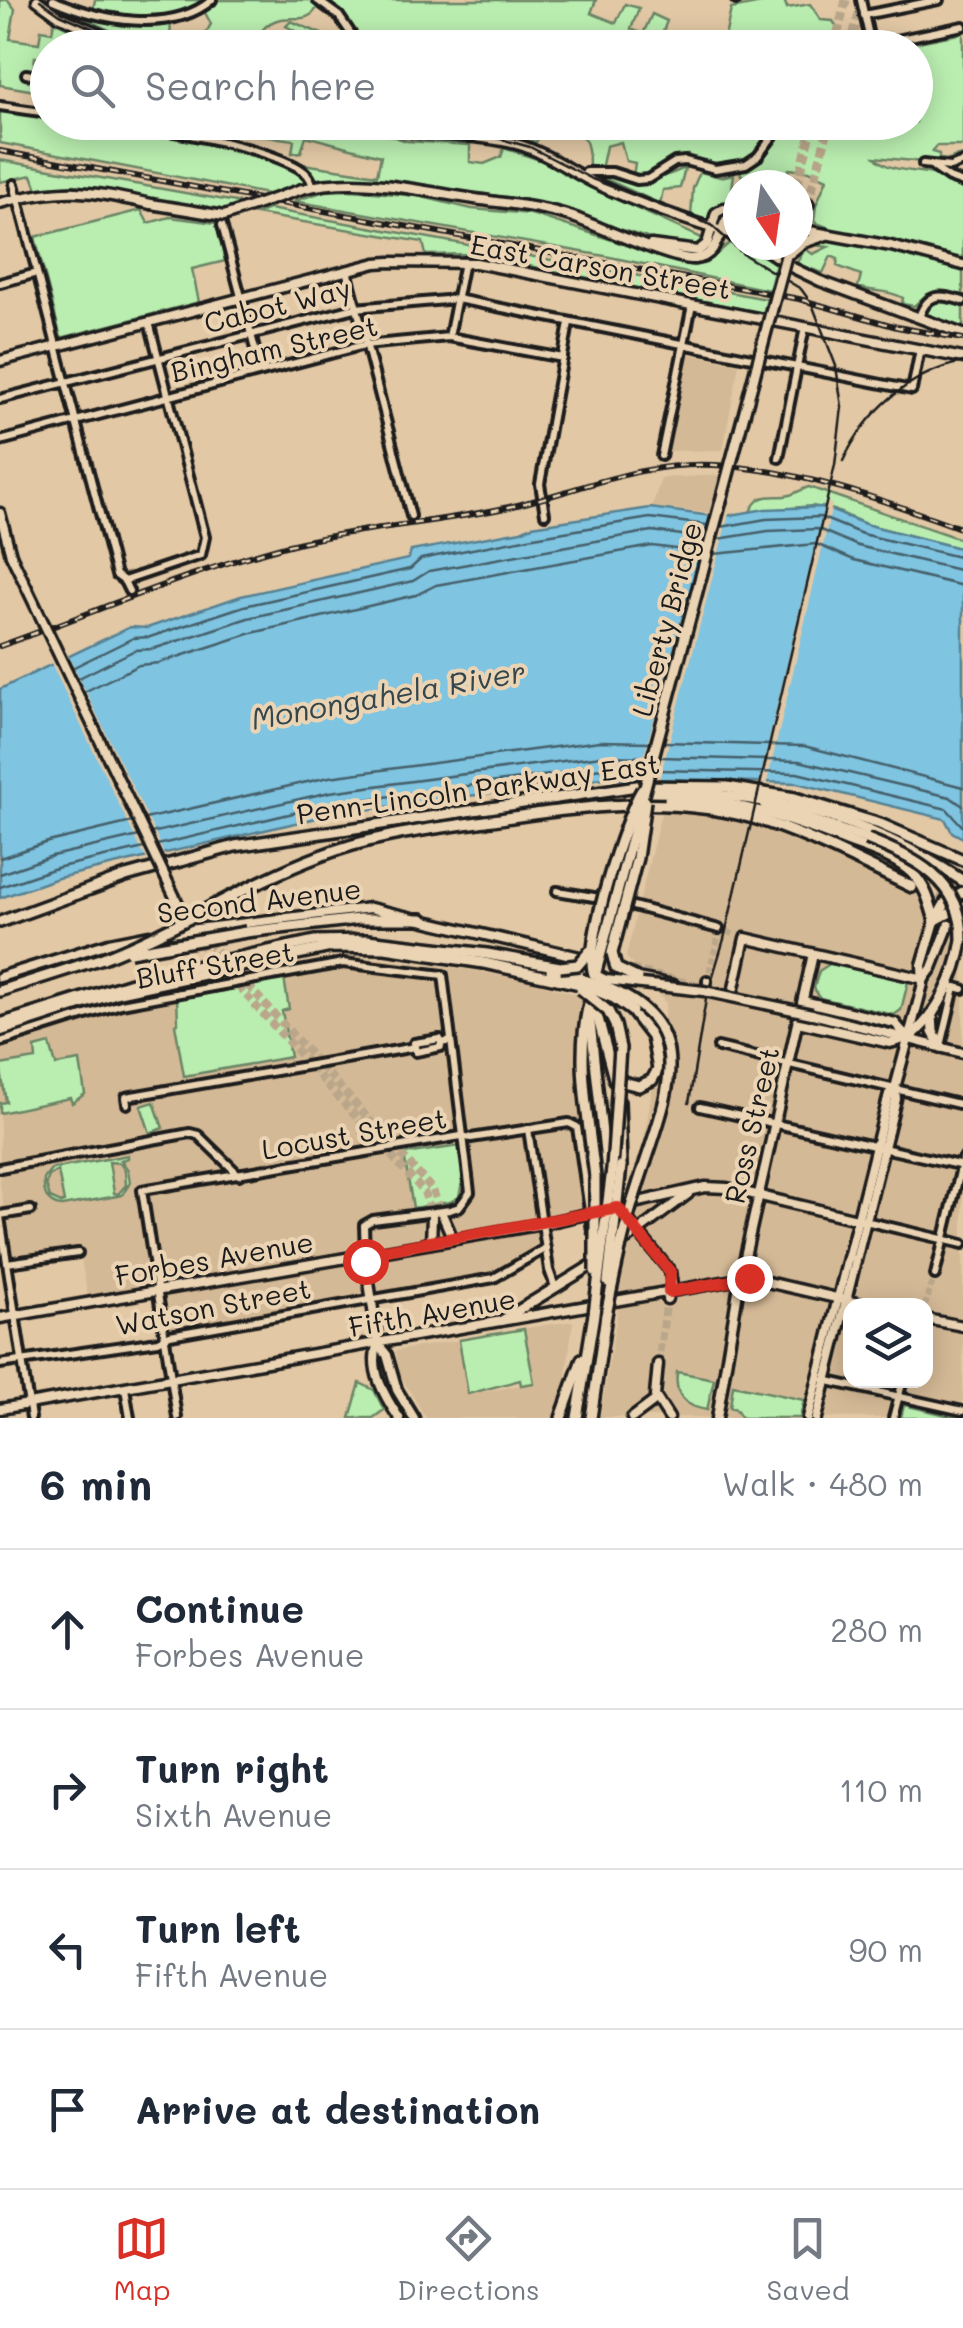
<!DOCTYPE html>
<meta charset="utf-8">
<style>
body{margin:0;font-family:Mali,sans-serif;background:#f2f2f3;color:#1f2937}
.controls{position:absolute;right:30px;bottom:30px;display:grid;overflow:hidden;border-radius:20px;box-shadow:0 5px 25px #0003}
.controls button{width:90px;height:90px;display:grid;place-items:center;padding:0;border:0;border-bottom:2px solid #e0e1e3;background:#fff;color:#1f2937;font:50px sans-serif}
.compass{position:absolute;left:723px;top:170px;width:90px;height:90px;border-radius:50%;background:#fff;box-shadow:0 5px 25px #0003;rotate:167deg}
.stop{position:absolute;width:30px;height:30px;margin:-22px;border:8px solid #d93025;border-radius:50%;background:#fff}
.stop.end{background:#d93025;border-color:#fff;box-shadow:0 2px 10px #0008}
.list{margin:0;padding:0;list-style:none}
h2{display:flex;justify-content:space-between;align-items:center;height:130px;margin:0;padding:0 40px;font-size:42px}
h2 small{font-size:32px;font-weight:400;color:#747a83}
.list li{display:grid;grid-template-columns:65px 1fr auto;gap:30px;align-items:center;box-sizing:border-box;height:160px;padding:0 40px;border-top:2px solid #e0e1e3}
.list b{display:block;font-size:38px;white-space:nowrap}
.list p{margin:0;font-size:32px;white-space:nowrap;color:#747a83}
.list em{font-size:32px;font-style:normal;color:#747a83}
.icon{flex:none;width:55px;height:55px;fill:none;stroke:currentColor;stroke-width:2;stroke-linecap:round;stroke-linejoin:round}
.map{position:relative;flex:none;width:963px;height:1418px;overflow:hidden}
.search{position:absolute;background:#fff;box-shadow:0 5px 25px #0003;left:30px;right:30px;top:30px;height:110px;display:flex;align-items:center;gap:25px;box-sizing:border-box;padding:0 35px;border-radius:55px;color:#747a83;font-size:38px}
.sheet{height:770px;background:#fff}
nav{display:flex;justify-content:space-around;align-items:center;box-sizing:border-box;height:140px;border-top:2px solid #e0e1e3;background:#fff;font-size:28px;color:#747a83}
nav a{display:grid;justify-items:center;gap:5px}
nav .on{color:#d93025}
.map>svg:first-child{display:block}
.built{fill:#d4b996;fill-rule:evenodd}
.green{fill:#baeeb0;stroke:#6b8566;stroke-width:2.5;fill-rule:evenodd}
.water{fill:#7fc4e0;stroke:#578192;stroke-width:2.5}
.pier{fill:#e2c8a5}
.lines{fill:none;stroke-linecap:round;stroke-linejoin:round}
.shore{stroke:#445f6a;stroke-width:2.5}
.stream{stroke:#578192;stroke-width:2.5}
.minor-tunnel{stroke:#baa68a;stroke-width:6;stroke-dasharray:6 3;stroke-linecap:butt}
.major-tunnel{stroke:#baa68a;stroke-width:8;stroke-dasharray:8 4;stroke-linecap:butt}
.highway-tunnel{stroke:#baa68a;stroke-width:9;stroke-dasharray:9 4.5;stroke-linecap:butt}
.minor-casing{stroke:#1c1c1c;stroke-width:14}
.major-casing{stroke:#1c1c1c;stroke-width:15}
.highway-casing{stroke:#1c1c1c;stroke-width:16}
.minor{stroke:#ebd4b4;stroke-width:6}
.major{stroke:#ebd4b4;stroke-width:8}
.highway{stroke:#ebd4b4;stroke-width:9}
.tram{stroke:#1c1c1c;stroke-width:2.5}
.rail-casing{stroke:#1c1c1c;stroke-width:6}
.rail{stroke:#ebd4b4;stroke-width:2.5;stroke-dasharray:8;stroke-linecap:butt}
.major-bridge-casing{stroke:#1c1c1c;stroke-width:15;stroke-linecap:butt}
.highway-bridge-casing{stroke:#1c1c1c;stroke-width:16;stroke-linecap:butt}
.major-bridge{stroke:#ebd4b4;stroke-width:8}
.highway-bridge{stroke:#ebd4b4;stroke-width:9}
.route{stroke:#d93025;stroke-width:12}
.labels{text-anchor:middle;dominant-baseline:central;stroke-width:8;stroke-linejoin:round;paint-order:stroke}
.street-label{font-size:28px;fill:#1c1c1c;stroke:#ebd4b4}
.water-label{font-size:30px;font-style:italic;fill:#35464d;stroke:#ebd4b4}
</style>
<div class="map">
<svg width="963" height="1418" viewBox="0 0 963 1418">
<rect width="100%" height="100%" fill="#e2c8a5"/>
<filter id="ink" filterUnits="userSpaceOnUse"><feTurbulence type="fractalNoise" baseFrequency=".01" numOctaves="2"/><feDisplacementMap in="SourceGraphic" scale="20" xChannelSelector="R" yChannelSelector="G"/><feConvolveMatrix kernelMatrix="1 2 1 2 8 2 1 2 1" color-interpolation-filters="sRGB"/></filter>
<g filter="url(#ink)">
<!-- built -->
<g class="built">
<polygon points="685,353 739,364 723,450 668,451"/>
<polygon points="721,475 710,513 652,507 661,478"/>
<path d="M663 805 793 835 963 916V1418L600 1417 620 1295H616L618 1270 624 1245 628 1241 666 1003 626 957ZM850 1306H926V1380H850Z"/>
<polygon points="349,955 471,970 529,981 583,996 579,1063 594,1207 88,1297 81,1258 13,1269 0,1184 0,1036 133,994"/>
<polygon points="539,1232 541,1246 492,1273 374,1295 369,1260"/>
<polygon points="358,1259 365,1297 170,1332 163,1294"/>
<polygon points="573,1321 564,1392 552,1418 426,1418 400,1375 395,1351 459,1340 468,1394 534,1383 525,1328"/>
</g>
<!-- green -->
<g class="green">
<polygon points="0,0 8,0 15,9 10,39 39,43 41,30 52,32 54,21 77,32 75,41 85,44 84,47 48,48 47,59 35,57 32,77 47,80 47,89 35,91 0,85"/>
<path d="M95 0H596L591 13 616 23 625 4 639 8 631 29 643 34 652 14 667 21 660 39 681 47H325L286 26 291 21 338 41 347 29 353 37 356 32 350 22 322 0C318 4 317 10 312 14 301 25 275 8 259 35L267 47 242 46 240 43 230 47H164L169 40 159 35 156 47H146L85 19 91 20ZM202 7 211 24C203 42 190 41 170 40L171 21Z"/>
<polygon points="776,0 784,0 787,8 810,4 821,20 833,21 848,47 723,47 731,9"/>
<path d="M963 29V146H936L932 152 939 154V159L951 160 953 157 963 155V159L951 165 875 157C890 174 921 169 939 176 948 180 953 184 963 187V329L920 312 927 294 914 306 902 304 903 298C887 289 874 293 858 287L861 275 837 266 838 259 831 256 823 273 796 264 805 249 813 254 828 247 814 245 826 240H835L837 231 814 222 816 205 827 179 809 171 789 169 787 185H758L757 180 741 175 739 162 723 167 689 159 688 155 674 159 673 164 637 177 633 176 635 163 626 161 621 142 606 146 602 165 593 169 589 165C589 129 581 138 551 123L545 126 536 142 481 130 482 122 779 123 772 133 774 137 787 123 916 122V48L893 47 958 34Z"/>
<path d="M0 111 47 116 48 122 352 123 407 141 470 145V162L484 164 501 157 504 148 543 161 589 187 704 239 695 247 647 238 526 200 418 185 346 178 316 179 303 164 377 175 381 156 306 136 301 152 292 153 294 140 213 129 210 145C241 152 284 156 307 181L272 195 0 143Z"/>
<polygon points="0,160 247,204 217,211 75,185 37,189 32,175 0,182"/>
<path d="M685 168 680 188 663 190 660 204 597 175 602 173C639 181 650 184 685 168Z"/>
<polygon points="700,172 720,177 734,174 732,189 738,191 738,202 730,202 729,207 712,220 691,217 693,188"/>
<polygon points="352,190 418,196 472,209 531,214 693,266 706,263 733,240 776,263 769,290 605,256 294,201 325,191"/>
<polygon points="269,209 767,299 763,313 470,254 426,255 423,242 256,214"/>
<polygon points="141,210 148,223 170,217 216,223 225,261 192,269 199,302 61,338 35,237"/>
<path d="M809 487 963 540V549L865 524 834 510 812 506 750 512C758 493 768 497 785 496 793 496 801 489 809 487Z"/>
<polygon points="831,963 908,982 901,1010 894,1015 820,998 814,988 819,971"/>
<polygon points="284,978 289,1009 282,1011 290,1057 184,1076 175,1024 178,1023 177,997"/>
<polygon points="50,1044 56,1065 80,1061 85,1094 72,1103 70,1098 0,1113 0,1103 6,1102 0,1065 36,1059 35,1048"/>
<polygon points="154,1102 163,1128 150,1133 141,1106"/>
<polygon points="460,1146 464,1172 459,1197 450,1202 413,1208 404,1154"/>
<path d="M128 1155V1158L121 1160 128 1170 130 1183 122 1195 62 1206C47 1205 43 1193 44 1179L52 1169ZM109 1162 120 1163 125 1171 126 1185 118 1194 114 1193ZM58 1171 64 1202 61 1203 50 1198 46 1184 49 1176Z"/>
<polygon points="524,1329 534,1383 521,1385 520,1380 468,1394 459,1340"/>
<path d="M677 1372 714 1379 707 1410C685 1407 674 1395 677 1372Z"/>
<polygon points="360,1383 374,1390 384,1410 373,1418 350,1418"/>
<polygon points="733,1385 804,1400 800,1418 742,1418 736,1409 730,1407"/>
<polygon points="904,1405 959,1418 901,1418"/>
</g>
<!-- water -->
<polygon class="water" points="822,507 865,524 963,549 963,838 952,832 945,819 797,783 603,778 334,814 58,878 0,898 0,689 130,627 147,628 241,596 408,559 411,551 521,531 532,526 650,508 720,517 765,509"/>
<!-- pier -->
<g class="pier">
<polygon points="825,502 832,504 828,524 766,787 758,787"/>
<polygon points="730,510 658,785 636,784 711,511"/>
<polygon points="67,653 159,841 165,858 149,862 141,850 50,661"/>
</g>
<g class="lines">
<!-- shore -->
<g class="shore">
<polyline points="721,527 766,519 820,517 862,534 963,558"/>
<polyline points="718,539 768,531 818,529 858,546 963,571"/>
<polyline points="714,554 816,544 854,560 963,586"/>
<polyline points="72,668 133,638 150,637 244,606 410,569 421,559 534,537 650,518 707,525"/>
<polyline points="77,679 135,650 153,649 248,618 413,581 429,571 652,531 704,538"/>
<polyline points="84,692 139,665 159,663 252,633 416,595 436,585 652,546 700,552"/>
<polyline points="664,742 804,746 963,787"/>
<polyline points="660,757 799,761 950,797 963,806"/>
<polyline points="657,770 797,773 947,809 963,827"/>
<polyline points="145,819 329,777 600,741 650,742"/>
<polyline points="151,833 330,792 601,756 646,757"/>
<polyline points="157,845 332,804 602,768 643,769"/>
<polyline points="0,858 48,842 132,822"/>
<polyline points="0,874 52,856 139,836"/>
<polyline points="0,887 56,868 144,848"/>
</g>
<!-- stream -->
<polyline class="stream" points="765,41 773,48"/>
<!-- minor-tunnel -->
<g class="minor-tunnel">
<polyline points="719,929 736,935"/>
<polyline points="707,980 720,930"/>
<polyline points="925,1306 935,1275"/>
</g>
<!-- major-tunnel -->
<g class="major-tunnel">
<polyline points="208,941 433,1190 442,1214"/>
<polyline points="198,942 424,1192 432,1216"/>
<polyline points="596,961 757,999"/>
<polyline points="658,1364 667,1299"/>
</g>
<!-- highway-tunnel -->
<g class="highway-tunnel">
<polyline points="834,48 846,0"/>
<polyline points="850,48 862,2"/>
<polyline points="797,185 814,122"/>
<polyline points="808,204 830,122"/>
<polyline points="912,887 963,910"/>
</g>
<!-- minor casing -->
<g class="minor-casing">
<g id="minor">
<path d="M53 0C99 20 170 35 212 0"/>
<polyline points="317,0 339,16 356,41"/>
<polyline points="736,0 737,0"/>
<polyline points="861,0 871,45 963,26"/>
<polyline points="864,15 939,0"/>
<polyline points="26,74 48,78"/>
<polyline points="0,106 48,113"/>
<path d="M113 122C161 129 259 145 299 168 307 173 310 177 313 186"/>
<polyline points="923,164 950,167 963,162"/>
<polyline points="933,167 949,178 963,183"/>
<polyline points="583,176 586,172 612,172 637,180 648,179 675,162 685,161 715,169 746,164 758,156 773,136"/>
<polyline points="14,184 116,575 124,581 129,591"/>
<polyline points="222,225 261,372"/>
<polyline points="347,270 411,516"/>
<polyline points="0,283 37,273"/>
<path d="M919 317C928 292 940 294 963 301"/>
<polyline points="449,337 464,262"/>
<polyline points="0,399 355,308 457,299 912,390 920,349"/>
<polyline points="0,441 364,345 449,337 563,358"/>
<polyline points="661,456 692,305"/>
<polyline points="779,458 805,327"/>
<polyline points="545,514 540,484 569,323"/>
<polyline points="124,581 201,555 205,537 149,322"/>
<polyline points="557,891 600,898"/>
<polyline points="633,906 719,929"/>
<polyline points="707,983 707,980"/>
<polyline points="0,1042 121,1004 343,963 443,975 470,1192 459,1207 450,1210 373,1220 364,1225 365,1254"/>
<polyline points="941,1046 955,987 963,989"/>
<polyline points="415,1047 414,1043 440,1039 441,1043"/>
<polyline points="718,1047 963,1105"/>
<polyline points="127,1104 126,1097 415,1047 416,1052 441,1047 441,1043 451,1041"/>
<polyline points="700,1107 963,1166"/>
<polyline points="528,1129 549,1270 555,1287"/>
<polyline points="0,1168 190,1133 198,1135 239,1175"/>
<polyline points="0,1215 31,1210"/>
<polyline points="0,1217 31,1418"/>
<polyline points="865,1221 963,1244"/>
<polyline points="7,1263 78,1253"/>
<polyline points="935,1275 963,1159"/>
<polyline points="0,1364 158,1341 170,1335 494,1278 546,1248"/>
<polyline points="824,1380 963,1411"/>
<polyline points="125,1388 130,1418"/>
<polyline points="177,1417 142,1190 461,1136 471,1138 569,1123 577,1127 592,1231"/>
<polyline points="893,1418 903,1380"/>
</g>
</g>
<!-- major casing -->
<g class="major-casing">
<g id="major">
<polyline points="37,0 59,16 132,48"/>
<path d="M370 122C418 140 467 131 516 144 546 152 571 172 599 185 644 206 691 222 738 236"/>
<path d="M302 189C358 174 419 191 475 199 509 204 540 206 573 217 598 226 674 261 695 259 716 257 718 236 726 220L738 216"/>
<path d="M0 203C66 186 85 190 151 204"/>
<polyline points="798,229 891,246 963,265"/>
<polyline points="651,245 698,251 707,244 716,213 724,208 738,208"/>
<polyline points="759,245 791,267 820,281 963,334"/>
<polyline points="0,361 376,263 390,262 476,263 963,358"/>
<polyline points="0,513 11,555"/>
<polyline points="935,921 963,906"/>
<polyline points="163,933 370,908 584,958"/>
<polyline points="564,968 594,974"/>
<polyline points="0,977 109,943 149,935"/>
<polyline points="637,978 674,985"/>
<polyline points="924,979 932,968 949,925"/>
<polyline points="734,988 745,938 924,979"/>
<polyline points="803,1001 895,1023 908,1038"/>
<polyline points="802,1003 813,954"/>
<polyline points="589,1009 609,1194"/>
<polyline points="812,1014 963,1053"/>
<polyline points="798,1022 890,1043 908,1038"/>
<polyline points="616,1205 670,1271 672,1284 667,1299"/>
<polyline points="442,1214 453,1239"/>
<polyline points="431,1243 432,1216"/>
<path d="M365 1254 378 1344C368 1369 385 1397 399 1418"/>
<polyline points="0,1318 542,1224 705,1187 727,1188 865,1221"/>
<polyline points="926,1319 963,1326"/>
<polyline points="501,1321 597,1262 688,1194"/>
<polyline points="378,1344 387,1355 397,1390 414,1418"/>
<polyline points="658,1364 655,1396 669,1418"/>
<polyline points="0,1409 740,1279 754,1279 871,1306"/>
<polyline points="632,1418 656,1400"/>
<polyline points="717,1418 740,1279 798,1019"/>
<polyline points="808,1418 889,1094 895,1088"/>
<polyline points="817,1418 896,1099 895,1088 923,984 922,965 935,921"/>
</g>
</g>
<!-- highway casing -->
<g class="highway-casing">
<g id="highway">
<polyline points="798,222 808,204"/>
<polyline points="786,256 802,243 825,235"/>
<path d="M639 792C761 791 861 813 963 881"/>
<path d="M669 799C733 799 790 819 849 842 870 850 895 857 912 873 926 886 930 904 935 921"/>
<polyline points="765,805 867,839"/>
<path d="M486 821C580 807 673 792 766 822 816 839 864 864 912 887"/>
<polyline points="935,921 946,902 963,892"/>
<polyline points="0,922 126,876 235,846 637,786 727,787 795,798 880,824 963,860"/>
<polyline points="246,932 359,919 422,919"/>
<polyline points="551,971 581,979"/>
<polyline points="0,991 103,958"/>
<path d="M592 993C573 1052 589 1118 595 1178"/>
<polyline points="592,996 615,1082"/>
<polyline points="932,1015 933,1032 941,1047"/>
<polyline points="0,1024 157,975 315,941 367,940 487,954 560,967"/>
<polyline points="0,1031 119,992 331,947 385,948 484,963 580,984"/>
<path d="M908 1038C937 1018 957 974 962 940"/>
<polyline points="617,1075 623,1082 639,1086 652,1080 658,1069 652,1037 632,1011"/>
<polyline points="619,1102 621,1166"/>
<polyline points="561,1418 582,1359"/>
<polyline points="577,1418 594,1314"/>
<polyline points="591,1418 606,1315"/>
</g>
</g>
<!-- minor -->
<use href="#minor" class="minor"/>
<!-- major -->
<use href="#major" class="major"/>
<!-- highway -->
<use href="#highway" class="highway"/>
<!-- tram -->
<g class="tram">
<polyline points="40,0 60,14 137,48"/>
<polyline points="376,122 408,132 497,138 530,147 592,179 711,225 743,254 801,289 812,304 836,366 842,407 835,465 724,939 706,999 689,1103"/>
<path d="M843 461C866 412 909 373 963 362"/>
</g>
<!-- rail casing -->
<g class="rail-casing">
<g id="rail">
<polyline points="0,151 799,299 897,327 963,339"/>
<path d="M0 646C95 612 188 572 285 546 359 527 435 524 509 507 579 491 641 461 715 465 801 470 883 500 963 529"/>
</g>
</g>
<!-- rail -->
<use href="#rail" class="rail"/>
<!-- major-bridge casing -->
<g class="major-bridge-casing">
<g id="major-bridge">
<polyline points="151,204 224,216 302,189"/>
<polyline points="11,555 184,916"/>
<polyline points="594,974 606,980 704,991 812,1014"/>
</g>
</g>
<!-- highway-bridge casing -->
<g class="highway-bridge-casing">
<g id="highway-bridge">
<path d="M867 839C914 858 963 880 962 940"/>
<polyline points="130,952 246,932"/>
<path d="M103 958C178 929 245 884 320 856 373 835 430 829 486 821"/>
<polyline points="560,967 578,965 590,951"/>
<polyline points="596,972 786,256"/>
<path d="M594 974C583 948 625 816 642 790"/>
<polyline points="637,978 616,968 612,953 637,858 645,801"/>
<path d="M581 979C712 1016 666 1095 637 1188 623 1230 615 1272 606 1315"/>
<polyline points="583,985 614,998 632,1011"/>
<polyline points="581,989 608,1011 615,1025 620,1048 612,1169 594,1314"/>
<polyline points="595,1178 595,1271"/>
<polyline points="608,1282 621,1166"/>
</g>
</g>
<!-- major-bridge -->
<use href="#major-bridge" class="major-bridge"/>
<!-- highway-bridge -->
<use href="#highway-bridge" class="highway-bridge"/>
</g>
</g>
<g class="lines" filter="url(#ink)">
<!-- route -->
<polyline class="route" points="365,1261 364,1254 618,1208 670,1272 669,1292 749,1278"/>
</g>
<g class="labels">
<!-- street labels -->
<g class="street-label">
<text transform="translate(601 266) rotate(10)">East Carson Street</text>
<text transform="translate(277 305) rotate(-14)">Cabot Way</text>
<text transform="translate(274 348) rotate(-13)">Bingham Street</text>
<text transform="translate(666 619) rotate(-75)">Liberty Bridge</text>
<text transform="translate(478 788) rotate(-8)">Penn-Lincoln Parkway East</text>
<text transform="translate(259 900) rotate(-7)">Second Avenue</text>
<text transform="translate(215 964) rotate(-10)">Bluff Street</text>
<text transform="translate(751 1125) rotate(-77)">Ross Street</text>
<text transform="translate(354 1133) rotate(-10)">Locust Street</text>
<text transform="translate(214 1258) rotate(-10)">Forbes Avenue</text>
<text transform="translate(213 1306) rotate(-11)">Watson Street</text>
<text transform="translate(432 1312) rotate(-10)">Fifth Avenue</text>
</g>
<!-- water labels -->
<g class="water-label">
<text transform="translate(388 694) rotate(-10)">Monongahela River</text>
</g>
</g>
</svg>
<div class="controls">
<button><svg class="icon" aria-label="layers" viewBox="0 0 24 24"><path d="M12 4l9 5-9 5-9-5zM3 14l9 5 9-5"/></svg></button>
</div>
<svg class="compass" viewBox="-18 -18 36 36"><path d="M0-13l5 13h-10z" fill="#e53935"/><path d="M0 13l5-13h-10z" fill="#747a83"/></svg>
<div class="stop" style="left:365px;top:1261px"></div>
<div class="stop end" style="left:749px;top:1278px"></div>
<div class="search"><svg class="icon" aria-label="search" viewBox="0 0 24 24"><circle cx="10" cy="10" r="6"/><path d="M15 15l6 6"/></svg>Search here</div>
</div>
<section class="sheet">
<h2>6 min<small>Walk · 480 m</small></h2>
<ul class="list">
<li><svg class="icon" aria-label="ahead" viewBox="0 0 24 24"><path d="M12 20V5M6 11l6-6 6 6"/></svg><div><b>Continue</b><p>Forbes Avenue</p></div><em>280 m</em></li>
<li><svg class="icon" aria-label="right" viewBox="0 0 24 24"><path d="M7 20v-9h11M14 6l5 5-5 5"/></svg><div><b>Turn right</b><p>Sixth Avenue</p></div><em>110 m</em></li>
<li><svg class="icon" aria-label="left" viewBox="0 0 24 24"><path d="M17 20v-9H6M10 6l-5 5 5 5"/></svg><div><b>Turn left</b><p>Fifth Avenue</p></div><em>90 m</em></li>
<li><svg class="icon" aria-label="arrive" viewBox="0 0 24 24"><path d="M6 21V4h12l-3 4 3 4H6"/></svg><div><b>Arrive at destination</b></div></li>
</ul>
</section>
<nav>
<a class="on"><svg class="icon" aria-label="map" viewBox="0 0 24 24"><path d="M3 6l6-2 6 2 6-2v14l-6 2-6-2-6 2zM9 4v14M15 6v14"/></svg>Map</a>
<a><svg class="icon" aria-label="directions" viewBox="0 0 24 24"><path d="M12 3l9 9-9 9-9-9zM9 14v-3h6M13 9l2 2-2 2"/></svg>Directions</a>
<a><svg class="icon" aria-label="saved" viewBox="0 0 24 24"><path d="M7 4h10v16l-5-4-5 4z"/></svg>Saved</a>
</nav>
